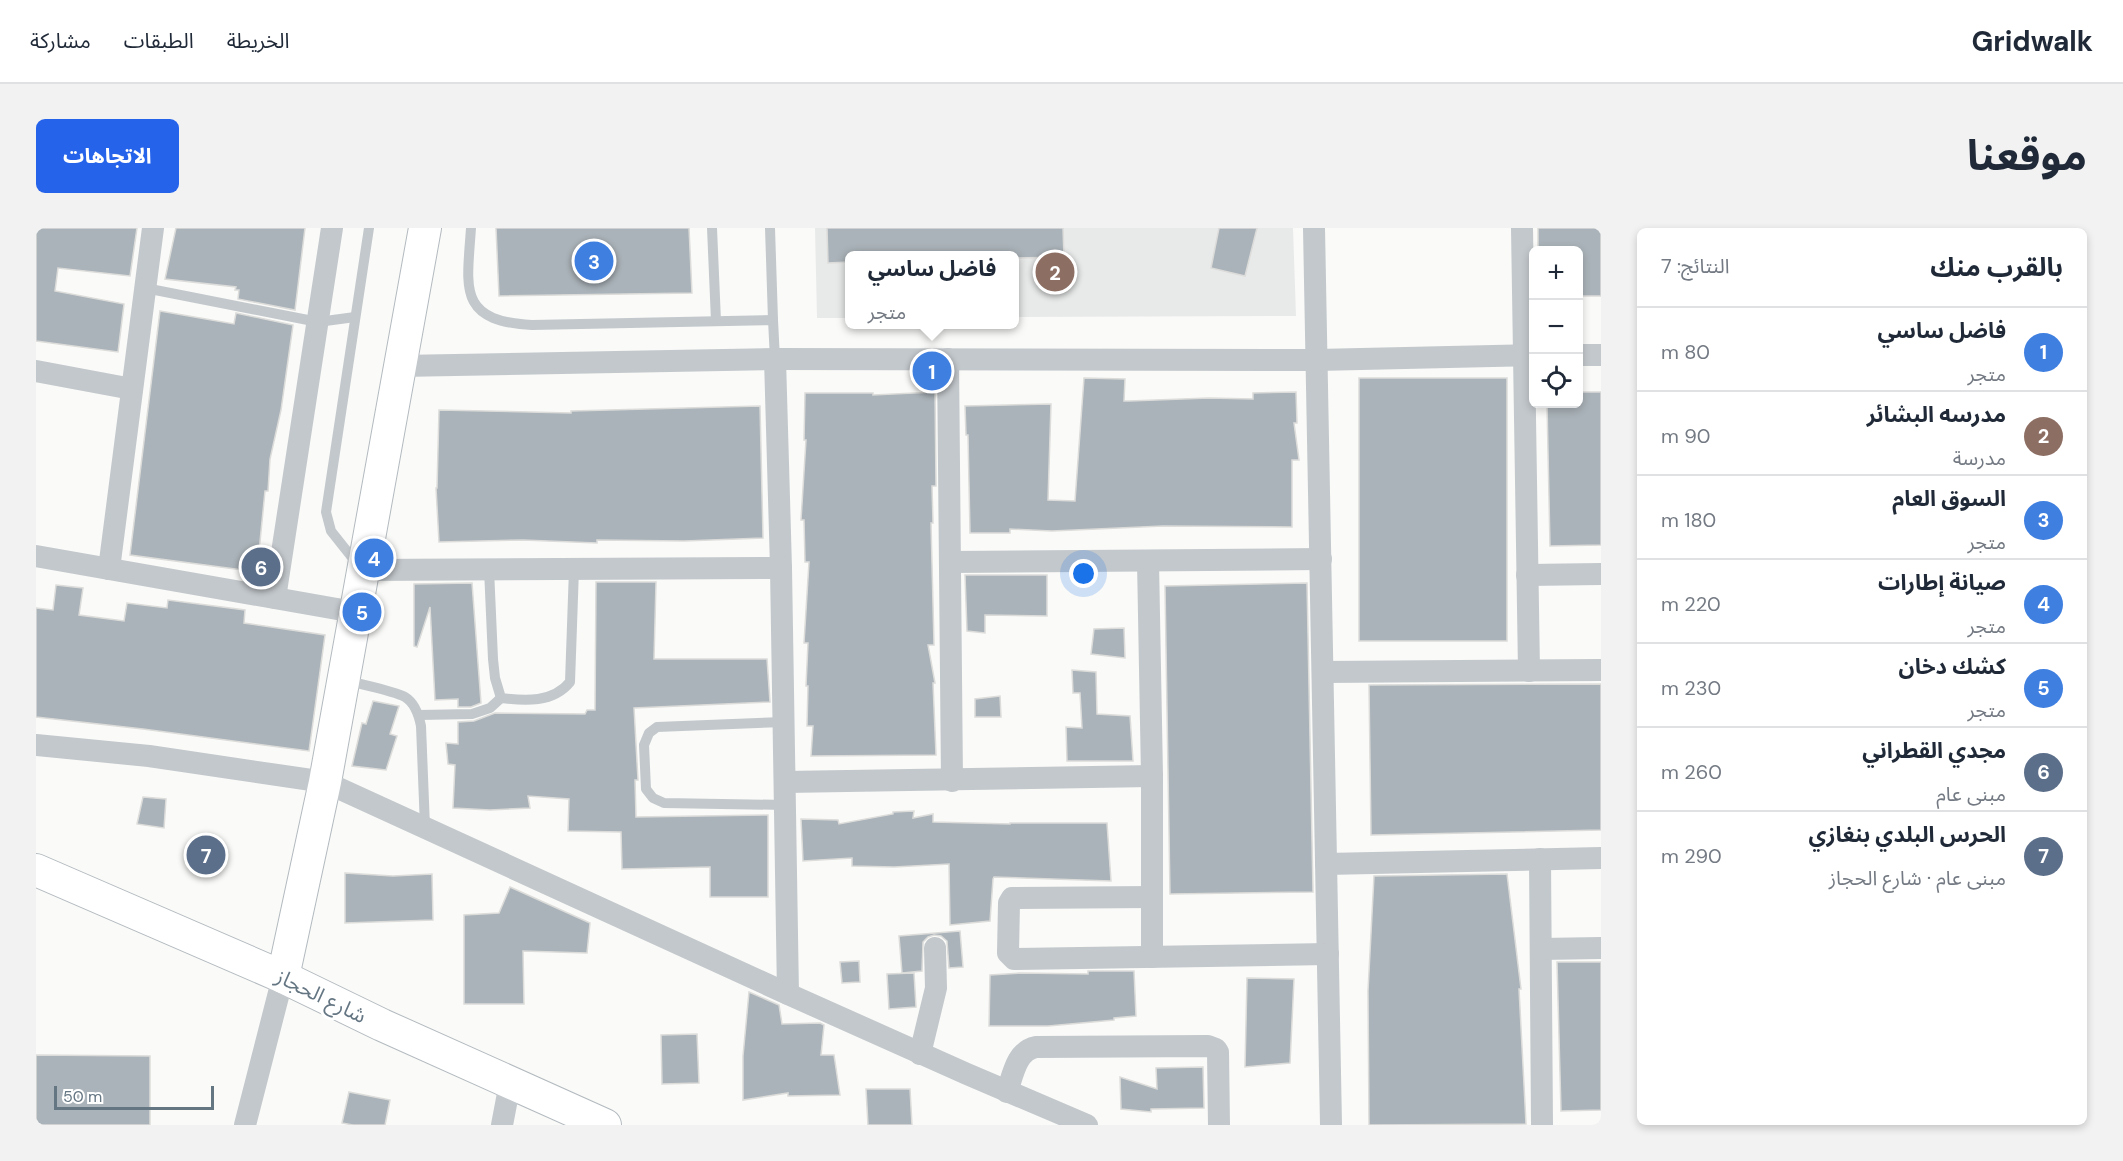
<!DOCTYPE html>
<html lang="ar">
<meta charset="utf-8">
<style>
body{margin:0;font-family:"DM Sans","Noto Sans Arabic",sans-serif;background:#f2f2f3;color:#1f2937;direction:rtl}
.controls{position:absolute;right:18px;top:18px;display:grid;overflow:hidden;border-radius:9px;box-shadow:0 3px 9px #0003}
.controls button{width:54px;height:54px;display:grid;place-items:center;padding:0;border:0;border-bottom:2px solid #e0e1e3;background:#fff;color:#1f2937;font:30px sans-serif}
.scale{position:absolute;left:18px;bottom:15px;width:160px;box-sizing:border-box;padding-left:6px;border:3px solid #657683;border-top:0;font-size:16px;line-height:21px;white-space:nowrap;color:#657683;-webkit-text-stroke:4px #fff;paint-order:stroke}
.you{position:absolute;left:1048px;top:346px;width:21px;height:21px;margin:-15px;border:4px solid #fff;border-radius:50%;background:#1a73e8;box-shadow:0 0 0 9px #1a73e833}
.badge{display:grid;place-items:center;width:39px;height:39px;border-radius:50%;background:#2563eb;color:#fff;font-size:20px;font-weight:700}
.pin{position:absolute;translate:-50% -50%;border:3px solid #fff;box-shadow:0 2px 6px #0006}
.popup{position:absolute;left:809px;top:23px;width:174px;height:78px;box-sizing:border-box;display:grid;place-content:center;border-radius:9px;background:#fff;filter:drop-shadow(0 2px 4px #0005);font-size:20px;white-space:nowrap;color:#747a83}
.popup b{font-size:22px;color:#1f2937}
.popup::after{content:'';position:absolute;left:50%;top:100%;margin-left:-12px;border:12px solid transparent;border-top-color:#fff}
.list{margin:0;padding:0;list-style:none}
h2{display:flex;justify-content:space-between;align-items:center;height:78px;margin:0;padding:0 24px;font-size:26px}
h2 small{font-size:20px;font-weight:400;color:#747a83}
.list li{display:grid;grid-template-columns:39px 1fr auto;gap:18px;align-items:center;box-sizing:border-box;height:84px;padding:0 24px;border-top:2px solid #e0e1e3}
.list b{display:block;font-size:22px;white-space:nowrap}
.list p{margin:0;font-size:20px;white-space:nowrap;color:#747a83}
.list em{font-size:20px;font-style:normal;color:#747a83}
.icon{flex:none;width:33px;height:33px;fill:none;stroke:currentColor;stroke-width:2;stroke-linecap:round;stroke-linejoin:round}
.map{position:relative;flex:none;width:1565px;height:897px;overflow:hidden;direction:ltr;border-radius:9px}
header{display:flex;align-items:center;gap:36px;box-sizing:border-box;height:84px;padding:0 30px;background:#fff;border-bottom:2px solid #e0e1e3}
header strong{font-size:28px}
nav{display:flex;gap:33px;margin-inline-start:auto;font-size:21px}
.intro{display:flex;align-items:center;justify-content:space-between;box-sizing:border-box;height:144px;padding:0 36px}
h1{margin:0;font-size:42px}
.button{padding:15px 27px;border-radius:9px;background:#2563eb;color:#fff;font-size:21px;font-weight:700}
main{display:flex;gap:36px;padding:0 36px}
aside{flex:1;background:#fff;border-radius:9px;box-shadow:0 3px 9px #0003}
.map>svg:first-child{display:block}
.built{fill:#e8e9e9}
.building{fill:#aab3b9;stroke:#dcdcda;stroke-width:1.5}
.lines{fill:none;stroke-linecap:round;stroke-linejoin:round}
.secondary-casing{stroke:#b3babf;stroke-width:34}
.lane{stroke:#c3c8cc;stroke-width:10}
.street{stroke:#c3c8cc;stroke-width:22}
.secondary{stroke:#fff;stroke-width:32}
.labels{text-anchor:middle;dominant-baseline:central;stroke-width:6;stroke-linejoin:round;paint-order:stroke}
.street-label{font-size:21px;fill:#657683;stroke:#fff}
</style>
<header>
<strong>Gridwalk</strong>
<nav><a>الخريطة</a><a>الطبقات</a><a>مشاركة</a></nav>
</header>
<div class="intro"><h1>موقعنا</h1><a class="button">الاتجاهات</a></div>
<main>
<aside>
<h2>بالقرب منك<small>النتائج: 7</small></h2>
<ul class="list">
<li><span class="badge" style="background:#3f7fe0">1</span><div><b>فاضل ساسي</b><p>متجر</p></div><em>80 m</em></li>
<li><span class="badge" style="background:#8d6e63">2</span><div><b>مدرسه البشائر</b><p>مدرسة</p></div><em>90 m</em></li>
<li><span class="badge" style="background:#3f7fe0">3</span><div><b>السوق العام</b><p>متجر</p></div><em>180 m</em></li>
<li><span class="badge" style="background:#3f7fe0">4</span><div><b>صيانة إطارات</b><p>متجر</p></div><em>220 m</em></li>
<li><span class="badge" style="background:#3f7fe0">5</span><div><b>كشك دخان</b><p>متجر</p></div><em>230 m</em></li>
<li><span class="badge" style="background:#5c6f8a">6</span><div><b>مجدي القطراني</b><p>مبنى عام</p></div><em>260 m</em></li>
<li><span class="badge" style="background:#5c6f8a">7</span><div><b>الحرس البلدي بنغازي</b><p>مبنى عام · شارع الحجاز</p></div><em>290 m</em></li>
</ul>
</aside>
<div class="map">
<svg width="1565" height="897" viewBox="0 0 1565 897">
<rect width="100%" height="100%" fill="#fafaf8"/>
<!-- built -->
<polygon class="built" points="779,0 1257,0 1260,88 979,89 978,27 814,27 813,90 781,90"/>
<!-- building -->
<g class="building">
<polygon points="0,0 101,0 94,48 22,40 19,63 88,76 82,124 0,113"/>
<polygon points="140,0 269,0 259,82 202,71 203,62 199,62 200,59 129,51"/>
<polygon points="460,0 653,0 656,65 463,68"/>
<polygon points="791,0 1027,0 1028,29 978,30 978,27 813,27 813,34 792,35"/>
<polygon points="1183,0 1221,0 1209,48 1175,40"/>
<polygon points="1502,0 1565,0 1565,68 1542,68 1542,22 1502,22"/>
<polygon points="124,83 198,96 200,85 257,97 245,182 234,231 232,263 229,263 221,344 94,327"/>
<polygon points="1048,150 1089,151 1088,173 1093,173 1173,170 1217,171 1217,165 1260,164 1261,195 1258,195 1263,232 1256,232 1256,299 1127,298 1016,303 974,301 974,305 934,305 932,207 930,207 929,178 1015,176 1012,272 1039,273"/>
<rect x="1323" y="150" width="148" height="263"/>
<polygon points="899,164 900,258 896,258 897,295 895,295 898,417 892,417 899,455 897,455 900,527 775,528 777,498 771,498 772,458 770,458 772,415 768,415 773,334 769,334 768,292 765,292 770,212 768,212 769,165 837,165 837,167"/>
<polygon points="1542,164 1565,164 1565,317 1514,318 1511,176 1542,176"/>
<polygon points="724,178 727,310 648,313 561,312 561,315 487,312 403,314 400,260 401,260 403,182 535,185 535,183"/>
<polygon points="929,347 1011,347 1011,388 949,387 949,405 931,403"/>
<polygon points="560,354 620,354 618,431 731,431 734,474 598,480 602,552 599,552 600,589 732,587 732,669 674,669 674,639 586,641 585,604 532,603 533,571 492,568 494,580 454,582 417,580 419,537 412,536 410,515 422,516 422,494 438,493 459,485 549,486 551,482 559,482"/>
<polygon points="436,355 445,475 435,479 422,479 422,471 399,472 394,379 381,419 378,418 378,356"/>
<polygon points="1271,355 1277,664 1134,666 1129,358"/>
<polygon points="20,357 47,360 43,387 88,393 91,375 131,380 132,372 209,382 208,395 289,407 273,523 107,501 0,489 0,380 17,382"/>
<polygon points="1088,400 1089,430 1055,426 1058,401"/>
<polygon points="1036,442 1060,444 1061,486 1094,488 1097,533 1031,533 1030,499 1046,500 1044,465 1037,465"/>
<polygon points="1565,456 1565,602 1335,607 1333,457"/>
<polygon points="964,468 965,489 939,489 939,471"/>
<polygon points="337,473 363,478 354,506 361,508 350,542 316,538 326,495 330,496"/>
<polygon points="107,569 130,571 128,600 101,596"/>
<polygon points="878,583 877,590 897,586 897,594 974,596 974,595 1071,595 1075,653 958,649 957,651 954,693 914,697 913,636 858,639 816,638 816,630 767,633 765,591 802,592 803,596 857,586 857,584"/>
<polygon points="309,645 357,648 396,646 397,692 309,695"/>
<polygon points="1471,646 1485,761 1483,761 1490,896 1333,897 1332,763 1338,648"/>
<polygon points="474,659 554,695 551,725 487,723 488,776 428,776 428,687 463,685"/>
<polygon points="924,703 927,739 913,740 911,713 905,708 898,707 892,709 887,714 886,743 866,745 863,708"/>
<polygon points="823,733 824,754 806,755 804,734"/>
<polygon points="1521,734 1565,734 1565,882 1525,883"/>
<polygon points="1052,743 1098,743 1100,788 1078,790 1078,792 1012,798 953,798 954,747 984,745 1052,746"/>
<polygon points="878,745 880,779 853,781 851,746"/>
<polygon points="1211,750 1258,751 1254,835 1209,839"/>
<polygon points="713,764 743,777 746,796 784,795 788,797 785,827 798,827 804,867 752,868 752,865 707,872 707,828"/>
<polygon points="661,806 663,855 626,856 625,807"/>
<polygon points="0,827 114,828 114,897 0,897"/>
<polygon points="1167,839 1168,880 1115,881 1115,884 1085,881 1084,849 1121,861 1120,840"/>
<polygon points="830,861 874,861 876,897 832,897"/>
<polygon points="313,864 354,872 349,897 317,897 306,895"/>
</g>
<g class="lines">
<!-- secondary casing -->
<g class="secondary-casing">
<g id="secondary">
<polyline points="0,642 247,749 346,797 569,897"/>
<polyline points="247,749 289,554 389,0"/>
</g>
</g>
<!-- lane -->
<g class="lane">
<path d="M435 0C431 60 421 93 496 97L737 92 739 131"/>
<polyline points="676,0 680,93"/>
<polyline points="734,0 737,92"/>
<polyline points="109,60 282,94 319,89"/>
<polyline points="322,337 295,303 290,284 333,0"/>
<path d="M453 341 457 431 459 450 465 470C489 473 517 475 534 454L538 341"/>
<path d="M309 452C323 456 359 463 369 469 379 475 383 488 385 498L389 599"/>
<polyline points="383,487 436,486 454,480 465,470"/>
<polyline points="748,494 621,499 613,505 608,517 610,561 617,570 628,575 749,577"/>
</g>
<!-- street -->
<g class="street">
<polyline points="1278,0 1295,897"/>
<polyline points="1486,0 1493,443"/>
<polyline points="1542,127 1565,127"/>
<polyline points="739,131 745,340 752,766"/>
<polyline points="912,131 916,553"/>
<polyline points="364,138 739,131 1281,132 1498,127"/>
<polyline points="0,143 96,161"/>
<polyline points="0,328 318,384"/>
<polyline points="1112,333 1116,548 1116,729"/>
<polyline points="914,334 1285,331"/>
<polyline points="73,341 117,0"/>
<polyline points="326,342 745,340"/>
<polyline points="1491,347 1565,346"/>
<polyline points="239,370 296,0"/>
<polyline points="1287,444 1565,442"/>
<polyline points="0,517 113,528 289,554 752,766 931,846 1051,897"/>
<polyline points="749,554 1116,548"/>
<polyline points="1504,631 1506,897"/>
<polyline points="1290,636 1565,630"/>
<polyline points="1116,669 976,670 973,675 972,725 978,731 1292,726"/>
<polyline points="1505,721 1565,720"/>
<polyline points="884,826 900,760 899,720"/>
<path d="M971 864C977 847 980 823 1000 819L1172 818 1180 821 1182 824 1183 897"/>
<polyline points="209,897 247,749"/>
<polyline points="466,897 474,855"/>
</g>
<!-- secondary -->
<use href="#secondary" class="secondary"/>
</g>
<g class="labels">
<!-- street labels -->
<g class="street-label">
<text transform="translate(285 768) rotate(26)">شارع الحجاز</text>
</g>
</g>
</svg>
<div class="controls">
<button>+</button>
<button>−</button>
<button><svg class="icon" aria-label="locate" viewBox="0 0 24 24"><circle cx="12" cy="12" r="6"/><path d="M12 2v4M12 18v4M2 12h4M18 12h4"/></svg></button>
</div>
<div class="scale">50 m</div>
<div class="you"></div>
<div class="pin badge" style="left:896px;top:143px;background:#3f7fe0">1</div>
<div class="popup"><b>فاضل ساسي</b>متجر</div>
<div class="pin badge" style="left:1019px;top:44px;background:#8d6e63">2</div>
<div class="pin badge" style="left:558px;top:33px;background:#3f7fe0">3</div>
<div class="pin badge" style="left:338px;top:330px;background:#3f7fe0">4</div>
<div class="pin badge" style="left:326px;top:384px;background:#3f7fe0">5</div>
<div class="pin badge" style="left:225px;top:339px;background:#5c6f8a">6</div>
<div class="pin badge" style="left:170px;top:627px;background:#5c6f8a">7</div>
</div>
</main>
